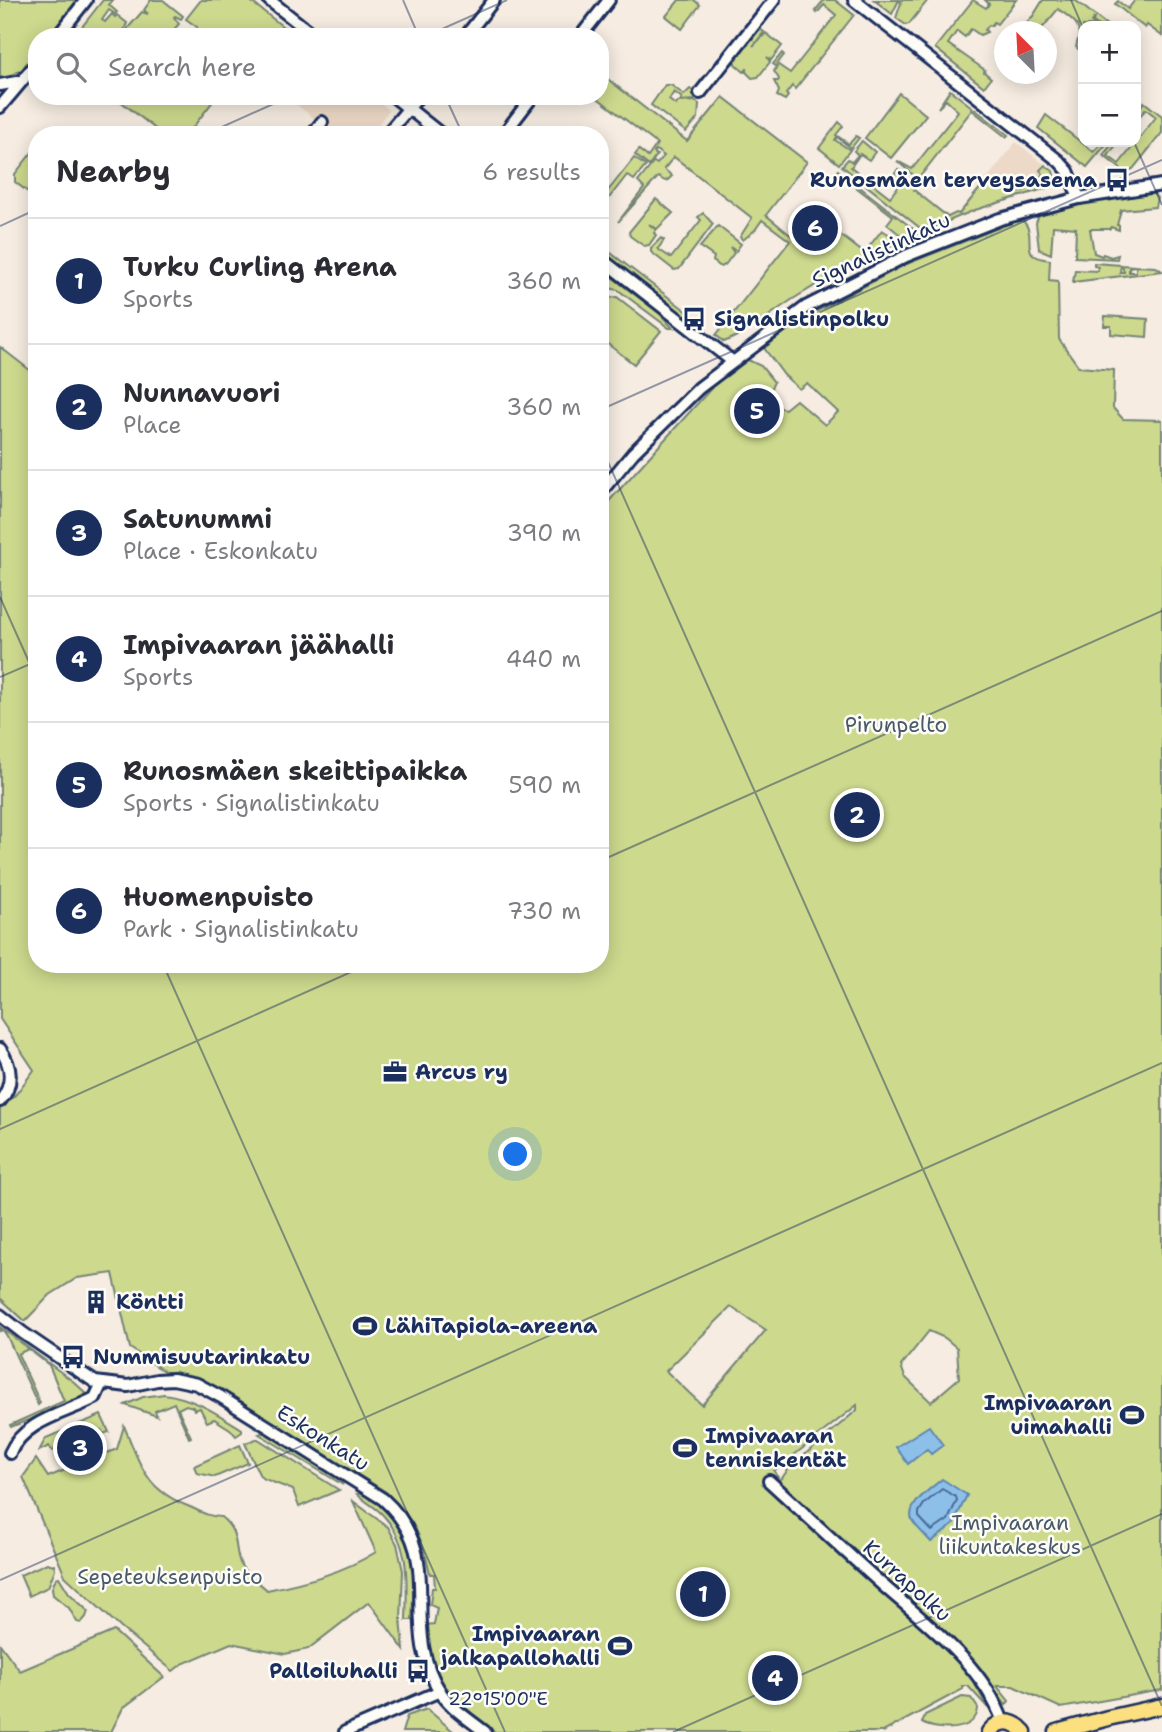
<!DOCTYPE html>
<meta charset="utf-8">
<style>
body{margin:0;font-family:"Shantell Sans",sans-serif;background:#f2f2f3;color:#2b2b33}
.controls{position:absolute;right:21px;top:21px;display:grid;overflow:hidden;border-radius:14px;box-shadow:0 4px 18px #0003}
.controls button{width:63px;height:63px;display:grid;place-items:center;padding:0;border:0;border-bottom:2px solid #e1e1e2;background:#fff;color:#2b2b33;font:35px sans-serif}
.compass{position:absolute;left:994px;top:21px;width:63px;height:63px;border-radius:50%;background:#fff;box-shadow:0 4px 18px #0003;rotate:336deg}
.you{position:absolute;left:516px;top:1155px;width:24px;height:24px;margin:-18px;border:5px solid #fff;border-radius:50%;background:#1a73e8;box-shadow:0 0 0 10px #1a73e833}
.badge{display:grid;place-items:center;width:46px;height:46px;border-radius:50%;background:#1b2f5e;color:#fff;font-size:23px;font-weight:700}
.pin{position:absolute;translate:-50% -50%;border:4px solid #fff;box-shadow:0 2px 7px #0006}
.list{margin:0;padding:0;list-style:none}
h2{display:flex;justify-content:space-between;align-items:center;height:91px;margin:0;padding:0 28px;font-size:30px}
h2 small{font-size:23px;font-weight:400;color:#7c7c81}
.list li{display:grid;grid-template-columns:46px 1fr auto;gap:21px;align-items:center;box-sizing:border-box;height:126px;padding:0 28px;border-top:2px solid #e1e1e2}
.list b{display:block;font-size:26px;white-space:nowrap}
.list p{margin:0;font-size:23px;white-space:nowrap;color:#7c7c81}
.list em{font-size:23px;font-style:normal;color:#7c7c81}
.icon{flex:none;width:38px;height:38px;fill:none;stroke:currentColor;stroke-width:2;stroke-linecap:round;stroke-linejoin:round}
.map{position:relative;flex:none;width:1162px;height:1732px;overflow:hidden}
.search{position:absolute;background:#fff;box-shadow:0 4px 18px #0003;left:28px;top:28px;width:581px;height:77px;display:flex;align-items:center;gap:18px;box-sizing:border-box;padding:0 24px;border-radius:28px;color:#7c7c81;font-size:26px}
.panel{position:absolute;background:#fff;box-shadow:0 4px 18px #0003;left:28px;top:126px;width:581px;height:847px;border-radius:28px}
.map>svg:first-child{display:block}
.built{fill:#edd9c7}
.green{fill:#cdd98d;stroke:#748476;stroke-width:2;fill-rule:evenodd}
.water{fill:#8dc0e9;stroke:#5f86b1;stroke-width:2}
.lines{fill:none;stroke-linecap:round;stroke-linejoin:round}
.shore{stroke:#496996;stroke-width:2}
.minor-casing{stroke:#1b2f5e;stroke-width:16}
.major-casing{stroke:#1b2f5e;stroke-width:19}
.minor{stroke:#fdfcf7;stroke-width:10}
.major{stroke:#fce080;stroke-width:14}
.ticks{fill:none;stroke:#1b2f5e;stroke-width:2;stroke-opacity:0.45}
.labels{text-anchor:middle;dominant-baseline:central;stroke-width:5;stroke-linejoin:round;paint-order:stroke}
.poi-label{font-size:21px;font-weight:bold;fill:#1b2f5e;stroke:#fdfcf7;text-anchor:start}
.street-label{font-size:21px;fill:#1b2f5e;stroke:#fdfcf7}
.park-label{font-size:21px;fill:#485a6a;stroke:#fdfcf7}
.ticks-label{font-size:18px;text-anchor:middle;fill:#1b2f5e;stroke:#fdfcf7;stroke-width:5;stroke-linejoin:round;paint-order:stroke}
</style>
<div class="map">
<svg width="1162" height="1732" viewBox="0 0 1162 1732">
<rect width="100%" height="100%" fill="#f6ece1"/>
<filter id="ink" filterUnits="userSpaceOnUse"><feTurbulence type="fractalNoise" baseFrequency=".0143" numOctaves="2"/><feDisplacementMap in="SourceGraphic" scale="14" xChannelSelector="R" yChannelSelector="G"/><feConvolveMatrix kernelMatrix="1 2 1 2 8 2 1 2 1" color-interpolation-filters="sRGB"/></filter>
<g filter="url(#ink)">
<!-- built -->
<g class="built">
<polygon points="286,96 372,96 389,110 370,135 335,135"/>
<polygon points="1016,142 1053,171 1055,179 1054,184 1047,188 975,210 971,199"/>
</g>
<!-- green -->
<g class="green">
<polygon points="0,0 80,0 51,37 37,37 37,54 26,67 0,82"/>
<polygon points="103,0 113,0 109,5 117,12 115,14 109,10 102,20 105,22 112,14 115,17 117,15 127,23 121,37 74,37"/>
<polygon points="151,0 163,0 183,16 181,19 175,16 174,17 179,24 167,37 123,37 127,29 142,12 148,14 144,10"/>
<polygon points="201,0 249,0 296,37 200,37 197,27 186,19"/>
<polygon points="679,0 694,0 700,5 682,29 666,16"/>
<polygon points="824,0 835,0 854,15 795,89 792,86 786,94 788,96 785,100 777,96 779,91 774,81 778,81 779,79 774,71 777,67 773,64 782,53 784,55 777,64 790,73 836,15 824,5 817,13 815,11"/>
<polygon points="874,0 928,0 909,24 906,25 896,18 901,3 899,0 892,14"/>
<polygon points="973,0 986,8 989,4 985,0 1016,0 997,24 994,22 991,26 989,25 985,30 987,32 980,35 971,29 965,37 957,31 948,44 985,70 984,72 991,78 984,87 935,48"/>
<path d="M1043 0H1075L1108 26H1099L1093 22 1094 18 1091 22 1097 26H1083V53L1076 47C1083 24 1076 22 1058 9L1040 31H1018L1033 16Z"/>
<polygon points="1135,0 1162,0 1162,36 1147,25 1145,28 1115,4 1118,1 1128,9"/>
<polygon points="756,26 764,32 753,46 766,33 782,46 771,60 767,57 770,62 758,77 752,78 746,72 748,68 744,72 735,64 734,56 739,58 734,54 744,41 749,45 745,40"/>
<path d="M600 73 687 141 723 97 807 162 766 215 794 238 813 214 864 253 882 230 900 241C863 258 828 277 793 299 770 314 750 332 724 342L716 335 790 241 762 220 755 230 743 240 740 237 752 218 674 157 664 169 672 176 668 180 665 181 658 177 618 222 644 188 638 182 654 162 657 164 664 156 656 150 654 153 657 155 649 166 635 155 639 150 648 157 657 144 595 96H600Z"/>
<polygon points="665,85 671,85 684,95 690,89 698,95 695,100 680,101 682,98 674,92 669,100 676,105 678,102 695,101 699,104 698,118 686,132 651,105"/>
<polygon points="950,90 1008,135 1006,137 972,110 918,179 897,161 912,169 958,111 946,100 938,108"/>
<polygon points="899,93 926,115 891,158 865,138"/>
<polygon points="114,96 217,96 187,135 182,132 180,135 163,135"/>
<polygon points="1144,102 1162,116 1162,133 1133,169 1125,172 1103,155 1113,143 1116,145 1108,156 1119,164 1156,117 1146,109 1137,119 1136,118 1136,113"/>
<polygon points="1046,115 1094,152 1102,142 1108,142 1087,167 1038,128"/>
<polygon points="839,122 843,126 836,135 849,144 856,136 859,138 851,148 837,137 835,140 850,150 839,164 819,148"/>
<path d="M862 141 875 152 869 160 860 154 851 167 890 197 900 184 892 178 898 169 902 172 900 176 907 181 910 179 917 185 914 190 948 217 956 213 959 214 986 181 998 191 1003 187C1019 200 1032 187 1043 174L1040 170 1045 165 1053 171 1055 179 1053 185 1047 188 975 210 924 231 842 166 848 159 852 162 858 155 854 151Z"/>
<polygon points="37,146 37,199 15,182 15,174"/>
<polygon points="634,158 646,166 634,180 627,175 603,206 608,211 604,216 600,213 600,201"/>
<polygon points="838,170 916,231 917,234 904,238 887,224 893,216 843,177 835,187 828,182"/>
<polygon points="1152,192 1157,198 1155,207 1121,210 1117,225 1119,225 1119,230 1111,227 1110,229 1090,229 1094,253 1102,256 1103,254 1111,257 1118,255 1117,259 1075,257 1076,228 1053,226 1051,254 1039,249 1036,223 1040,213 1094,201"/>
<polygon points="656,199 673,213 657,229 649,224 656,230 654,233 656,235 649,245 644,246 630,236 629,232"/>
<polygon points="703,213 713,224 679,269 674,270 651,252 651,248 661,238 664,240 658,249 671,258 701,220 698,217"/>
<path d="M1021 219C1041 236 1014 256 1050 260L1049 280 1058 281 1059 339 1079 367 1114 370 1113 408 1123 419 1162 420V1690L1061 1708 1013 1686H997L1009 1701 1006 1705 991 1686H976L988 1708 968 1686H962L963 1689 883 1732H495C453 1698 430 1682 426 1625L434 1624 437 1608 430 1605 432 1588H435L434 1574H430C422 1534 414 1522 386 1492L214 1386 197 1377 165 1372 130 1348 113 1273 77 1278 50 1295 25 1321 0 1298V1109L16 1094 34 1070 0 1019V347L31 371 37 364V964H600V511L716 383 746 359 761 366 774 382 767 397 761 392 737 413 751 430 777 407 785 409 796 400 825 425 838 412 807 383 799 389 784 375 764 348 804 318 904 265ZM731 1307 766 1330 702 1405 666 1371ZM929 1331 945 1338 957 1348 959 1378 931 1402 905 1377 901 1366ZM857 1405V1410L789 1468 780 1481 774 1471Z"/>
<polygon points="718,226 741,244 736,251 730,247 734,253 725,265 721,267 713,261 714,257 700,247"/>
<polygon points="603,247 693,316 690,319 662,300 603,254"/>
<polygon points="1094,263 1121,265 1120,272 1124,272 1122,265 1135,266 1129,267 1129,272 1136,272 1136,266 1156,267 1162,271 1073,282 1075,270 1098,271 1098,267 1094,266"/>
<polygon points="600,268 660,314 673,328 669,328 618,290 600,286"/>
<polygon points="617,297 661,331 634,364 600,338 600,299"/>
<polygon points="1105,316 1148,319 1147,337 1111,334 1111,326 1104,326"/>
<polygon points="760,394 774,410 753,427 740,412"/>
<polygon points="0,1327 74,1382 89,1396 11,1427 10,1425 64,1401 49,1365 28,1349 18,1354 40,1403 38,1405 7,1336 3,1330 0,1331"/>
<path d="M164 1394C194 1398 216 1413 242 1429V1432L236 1436 230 1429 214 1419 207 1422 200 1408 194 1410 193 1407 186 1405 178 1409 191 1437 189 1438 174 1403 155 1411 157 1416 125 1405 143 1397Z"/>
<polygon points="101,1415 109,1432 103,1434 101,1430 52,1451 49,1446 39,1451 46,1438"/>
<path d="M124 1426C142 1468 145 1489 190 1507 201 1512 210 1517 221 1517 242 1534 232 1550 242 1567 248 1576 260 1583 267 1590 306 1582 342 1573 376 1552L353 1501 388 1527 397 1544 403 1571 401 1619 404 1650 369 1602 308 1649 285 1654 231 1643 182 1664 173 1671 121 1628 65 1576 23 1477 36 1459 48 1477 117 1449Z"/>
<polygon points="264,1432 338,1477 343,1485 259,1434"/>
<polygon points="256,1439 258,1439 339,1490 299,1507 293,1490 262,1478 259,1474 245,1443"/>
<polygon points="240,1445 248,1463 215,1477 197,1473 194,1466"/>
<path d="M357 1494C366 1493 370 1497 377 1502 419 1529 414 1577 412 1620H406C407 1581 411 1545 383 1515 376 1507 365 1502 357 1494Z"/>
<polygon points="47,1563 54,1565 55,1569 48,1587 29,1596 20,1575"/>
<polygon points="59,1577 69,1593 88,1611 86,1617 81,1623 77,1622 69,1608 53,1595 52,1588 56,1578"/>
<polygon points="114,1631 164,1677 123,1708 111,1732 0,1732 0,1644 20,1671"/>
<path d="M962 1697 971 1698 978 1708C977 1732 939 1732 922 1723L925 1715Z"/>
<polygon points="427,1709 454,1732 402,1732 407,1716"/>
</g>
<!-- water -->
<g class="water">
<polygon points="929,1426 943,1445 931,1454 927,1449 908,1464 896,1447"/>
<path d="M942 1479 967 1495 953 1525 931 1542C926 1536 916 1527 912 1520 906 1504 932 1488 942 1479Z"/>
</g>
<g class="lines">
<!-- shore -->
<polygon class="shore" points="942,1489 956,1497 957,1500 948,1520 932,1531 919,1517 919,1512 924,1504"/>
<!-- minor casing -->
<g class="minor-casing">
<g id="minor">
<polyline points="269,0 316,37"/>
<polyline points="854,0 1059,161 1068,171 1079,198"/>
<polyline points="57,37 86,0"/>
<polyline points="465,37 494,0"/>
<polyline points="580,37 609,0"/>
<polyline points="22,81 37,62"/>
<polyline points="0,85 22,81 0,107"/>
<polyline points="700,93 774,0"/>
<polyline points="393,96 442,135"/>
<polyline points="312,135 322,122"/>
<polyline points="386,135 419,96"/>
<polyline points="503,135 533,96"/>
<polyline points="600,258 732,361"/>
<polyline points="600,493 633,453 699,388 806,307 906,256 1000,219 1079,198 1162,185"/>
<path d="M0 1049C12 1066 14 1085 0 1101"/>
<path d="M0 1315 23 1333 95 1382 128 1386 157 1380 173 1379 197 1384 221 1397 383 1499C450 1559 396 1624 441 1693 452 1709 470 1720 485 1732"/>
<path d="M10 1453C24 1420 67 1413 95 1398L102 1383"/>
<path d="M769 1481C805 1514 840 1547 876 1579 921 1620 982 1662 1003 1722"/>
<polyline points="345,1732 440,1691"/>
</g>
</g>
<!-- major casing -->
<g class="major-casing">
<g id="major">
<path d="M989 1732C999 1719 1013 1719 1024 1732"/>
<polyline points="1057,1732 1108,1718 1162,1706"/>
</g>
</g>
<!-- minor -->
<use href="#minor" class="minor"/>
<!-- major -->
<use href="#major" class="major"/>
</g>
</g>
<!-- ticks -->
<path class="ticks" d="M403 0 419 37M1071 0 1083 28M424 37 507 0M445 96 463 135M204 135 291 96M1134 142 1162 205M0 226 37 209M600 410 1162 160M600 444 1162 1706M0 597 37 680M0 677 37 661M600 861 1162 611M163 964 505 1732M0 1129 369 964M0 1580 1162 1063M673 1732 1162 1514"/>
<!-- icons -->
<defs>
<g id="bus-bare" transform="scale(1.89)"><path d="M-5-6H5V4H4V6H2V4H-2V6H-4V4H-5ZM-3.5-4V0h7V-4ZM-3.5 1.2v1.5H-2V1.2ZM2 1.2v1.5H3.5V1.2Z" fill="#1b2f5e" stroke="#fdfcf7" stroke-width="2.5" paint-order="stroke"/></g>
<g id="office-bare" transform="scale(1.89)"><path d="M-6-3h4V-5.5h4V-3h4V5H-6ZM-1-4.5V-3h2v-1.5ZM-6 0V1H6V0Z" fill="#1b2f5e" stroke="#fdfcf7" stroke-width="2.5" paint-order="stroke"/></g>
<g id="building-bare" transform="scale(1.89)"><path d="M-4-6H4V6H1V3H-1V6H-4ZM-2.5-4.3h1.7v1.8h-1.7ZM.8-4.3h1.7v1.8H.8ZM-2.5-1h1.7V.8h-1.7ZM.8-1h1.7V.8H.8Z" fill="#1b2f5e" stroke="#fdfcf7" stroke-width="2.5" paint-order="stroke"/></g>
<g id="stadium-bare" transform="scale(1.89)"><path d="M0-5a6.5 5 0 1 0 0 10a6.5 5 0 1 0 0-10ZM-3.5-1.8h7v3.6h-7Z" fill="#1b2f5e" stroke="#fdfcf7" stroke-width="2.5" paint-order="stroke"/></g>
</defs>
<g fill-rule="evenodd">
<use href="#bus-bare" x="1117" y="180"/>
<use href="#bus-bare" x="694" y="319"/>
<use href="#office-bare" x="395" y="1072"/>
<use href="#building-bare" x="96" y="1302"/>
<use href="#stadium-bare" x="365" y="1326"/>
<use href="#bus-bare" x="73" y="1357"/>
<use href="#stadium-bare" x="1132" y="1415"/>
<use href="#stadium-bare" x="685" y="1448"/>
<use href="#stadium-bare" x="620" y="1646"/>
<use href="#bus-bare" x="418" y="1671"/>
</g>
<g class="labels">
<!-- poi labels -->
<g class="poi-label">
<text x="1097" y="180" text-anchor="end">Runosmäen terveysasema</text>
<text x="714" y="319">Signalistinpolku</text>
<text x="415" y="1072">Arcus ry</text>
<text x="116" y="1302">Köntti</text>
<text x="385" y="1326">LähiTapiola-areena</text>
<text x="93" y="1357">Nummisuutarinkatu</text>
<text x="1112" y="1403" text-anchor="end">Impivaaran<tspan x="1112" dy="24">uimahalli</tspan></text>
<text x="705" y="1436">Impivaaran<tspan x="705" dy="24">tenniskentät</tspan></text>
<text x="600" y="1634" text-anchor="end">Impivaaran<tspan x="600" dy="24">jalkapallohalli</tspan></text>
<text x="398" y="1671" text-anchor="end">Palloiluhalli</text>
</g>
<!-- street labels -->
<g class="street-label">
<text transform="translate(881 250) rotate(-25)">Signalistinkatu</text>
<text transform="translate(323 1438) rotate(32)">Eskonkatu</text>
<text transform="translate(907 1581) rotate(42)">Kurrapolku</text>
</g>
<!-- park labels -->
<g class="park-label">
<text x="896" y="725">Pirunpelto</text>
<text x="1010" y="1523">Impivaaran<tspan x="1010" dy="24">liikuntakeskus</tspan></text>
<text x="170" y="1577">Sepeteuksenpuisto</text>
</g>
</g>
<g class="ticks-label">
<text x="498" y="1705">22°15'00"E</text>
</g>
</svg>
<div class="controls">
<button>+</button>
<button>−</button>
</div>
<svg class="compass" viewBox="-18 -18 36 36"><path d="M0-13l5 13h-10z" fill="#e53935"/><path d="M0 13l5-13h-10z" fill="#7c7c81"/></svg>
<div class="you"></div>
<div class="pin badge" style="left:703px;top:1594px">1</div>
<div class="pin badge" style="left:857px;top:815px">2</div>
<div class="pin badge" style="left:80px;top:1448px">3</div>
<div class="pin badge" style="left:775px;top:1678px">4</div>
<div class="pin badge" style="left:757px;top:411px">5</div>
<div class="pin badge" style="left:815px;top:228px">6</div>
<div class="search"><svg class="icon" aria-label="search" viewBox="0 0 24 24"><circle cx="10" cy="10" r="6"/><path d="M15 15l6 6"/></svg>Search here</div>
<section class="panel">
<h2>Nearby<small>6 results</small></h2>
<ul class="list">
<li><span class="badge">1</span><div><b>Turku Curling Arena</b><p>Sports</p></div><em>360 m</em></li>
<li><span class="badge">2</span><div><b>Nunnavuori</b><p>Place</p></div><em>360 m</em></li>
<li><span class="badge">3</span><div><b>Satunummi</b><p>Place · Eskonkatu</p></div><em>390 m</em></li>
<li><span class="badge">4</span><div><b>Impivaaran jäähalli</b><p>Sports</p></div><em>440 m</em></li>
<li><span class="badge">5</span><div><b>Runosmäen skeittipaikka</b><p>Sports · Signalistinkatu</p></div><em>590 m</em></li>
<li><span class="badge">6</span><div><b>Huomenpuisto</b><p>Park · Signalistinkatu</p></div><em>730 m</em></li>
</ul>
</section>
</div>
